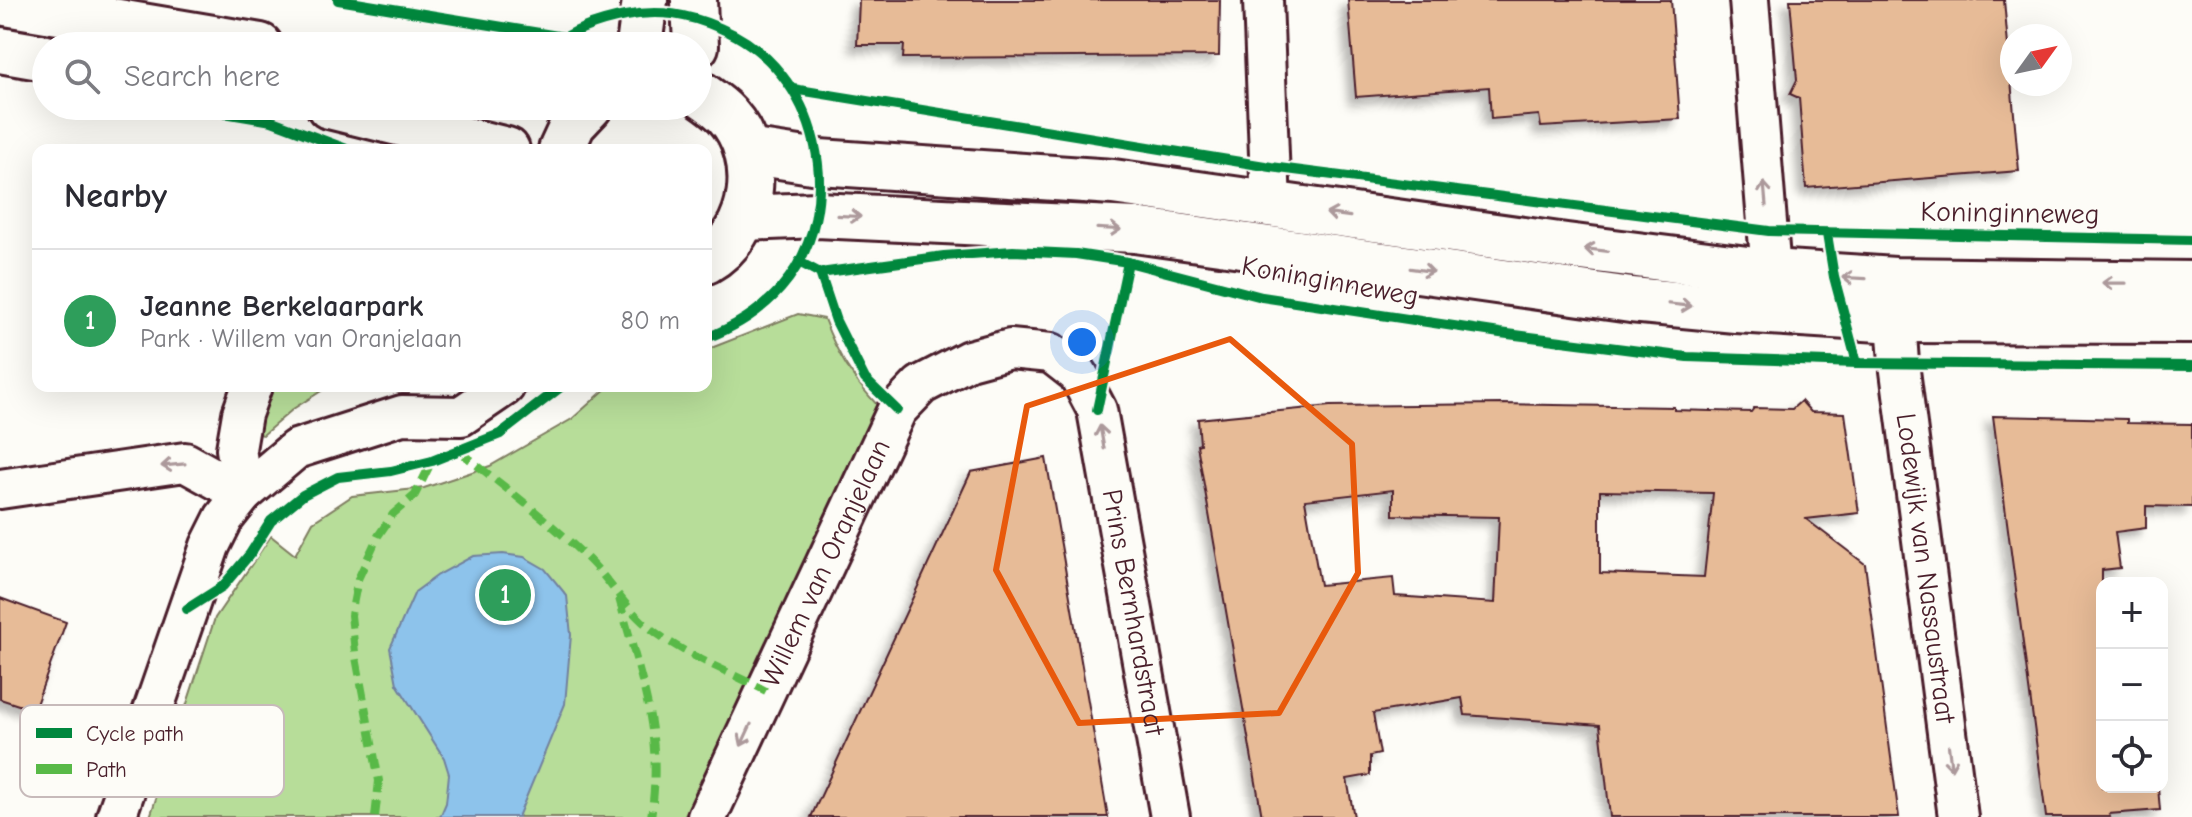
<!DOCTYPE html>
<meta charset="utf-8">
<style>
body{margin:0;font-family:"Comic Neue",sans-serif;background:#f2f2f3;color:#2b2b33}
.controls{position:absolute;right:24px;bottom:24px;display:grid;overflow:hidden;border-radius:16px;box-shadow:0 8px 32px #0002}
.controls button{width:72px;height:72px;display:grid;place-items:center;padding:0;border:0;border-bottom:2px solid #e1e1e2;background:#fff;color:#2b2b33;font:40px sans-serif}
.compass{position:absolute;left:2000px;top:24px;width:72px;height:72px;border-radius:50%;background:#fff;box-shadow:0 8px 32px #0002;rotate:57deg}
.you{position:absolute;left:1082px;top:342px;width:28px;height:28px;margin:-20px;border:6px solid #fff;border-radius:50%;background:#1a73e8;box-shadow:0 0 0 12px #1a73e833}
.badge{display:grid;place-items:center;width:52px;height:52px;border-radius:50%;background:#7c3aed;color:#fff;font-size:26px;font-weight:700}
.pin{position:absolute;translate:-50% -50%;border:4px solid #fff;box-shadow:0 2px 8px #0006}
.list{margin:0;padding:0;list-style:none}
h2{display:flex;justify-content:space-between;align-items:center;height:104px;margin:0;padding:0 32px;font-size:34px}
h2 small{font-size:26px;font-weight:400;color:#7c7c81}
.list li{display:grid;grid-template-columns:52px 1fr auto;gap:24px;align-items:center;box-sizing:border-box;height:144px;padding:0 32px;border-top:2px solid #e1e1e2}
.list b{display:block;font-size:30px;white-space:nowrap}
.list p{margin:0;font-size:26px;white-space:nowrap;color:#7c7c81}
.list em{font-size:26px;font-style:normal;color:#7c7c81}
.icon{flex:none;width:44px;height:44px;fill:none;stroke:currentColor;stroke-width:2;stroke-linecap:round;stroke-linejoin:round}
.map{position:relative;flex:none;width:2192px;height:817px;overflow:hidden}
.search{position:absolute;background:#fff;box-shadow:0 8px 32px #0002;left:32px;top:32px;width:680px;height:88px;display:flex;align-items:center;gap:20px;box-sizing:border-box;padding:0 28px;border-radius:44px;color:#7c7c81;font-size:30px}
.panel{position:absolute;background:#fff;box-shadow:0 8px 32px #0002;left:32px;top:144px;width:680px;height:248px;border-radius:16px}
.map>svg:first-child{display:block}
.green{fill:#b7dd99;stroke:#807e62;stroke-width:2}
.water{fill:#8dc3eb;stroke:#72819e;stroke-width:2}
.building{fill:#e7bb97;stroke:#4a1f2b;stroke-width:2;fill-rule:evenodd;filter:url(#shadow)}
.lines{fill:none;stroke-linecap:round;stroke-linejoin:round}
.minor-casing{stroke:#4a1f2b;stroke-width:44}
.tertiary-casing{stroke:#4a1f2b;stroke-width:50}
.secondary-casing{stroke:#4a1f2b;stroke-width:50}
.minor{stroke:#fdfcf7;stroke-width:38}
.tertiary{stroke:#fdfcf7;stroke-width:44}
.secondary{stroke:#fdfcf7;stroke-width:44}
.quiet{stroke:#58b947;stroke-width:8;stroke-dasharray:16 8;stroke-linecap:butt}
.cycleway-casing{stroke:#fdfcf7;stroke-width:15}
.cycleway{stroke:#00873e;stroke-width:10}
.oneway{stroke:#ac999b}
.marked{fill:none;stroke:#e8590c;stroke-width:6;stroke-linejoin:round}
.labels{text-anchor:middle;dominant-baseline:central;stroke-width:6;stroke-linejoin:round;paint-order:stroke}
.street-label{font-size:28px;fill:#4a1f2b;stroke:#fdfcf7}
.key{fill:#fdfcf7;stroke:#c7baba;stroke-width:2}
.key-label{font-size:22px;fill:#4a1f2b}
</style>
<div class="map">
<svg width="2192" height="817" viewBox="0 0 2192 817">
<defs>
<filter id="shadow"><feDropShadow dx="-7" dy="7" stdDeviation="4" flood-color="#0004"/></filter>
</defs>
<rect width="100%" height="100%" fill="#fdfcf7"/>
<filter id="ink" filterUnits="userSpaceOnUse"><feTurbulence type="fractalNoise" baseFrequency=".0125" numOctaves="2"/><feDisplacementMap in="SourceGraphic" scale="16" xChannelSelector="R" yChannelSelector="G"/><feConvolveMatrix kernelMatrix="1 2 1 2 8 2 1 2 1" color-interpolation-filters="sRGB"/></filter>
<g filter="url(#ink)">
<!-- green -->
<g class="green">
<path d="M798 314 824 319C838 356 852 378 879 407L862 448 684 817H150L215 618 271 536 295 555 313 522 352 496 424 488 490 466 572 419 609 386H706V350Z"/>
<polygon points="267,386 329,386 293,409 263,435 255,433"/>
</g>
<!-- water -->
<polygon class="water" points="503,554 524,557 545,569 567,596 571,635 565,704 518,817 440,817 446,803 449,774 444,758 397,684 390,648 415,592 438,575 473,556"/>
<!-- building -->
<g class="building">
<polygon points="859,0 1220,0 1219,56 903,58 904,45 857,45"/>
<polygon points="1348,0 1671,0 1680,119 1541,127 1539,115 1491,119 1489,87 1356,97"/>
<polygon points="1790,0 2004,0 2019,171 1806,188 1799,98 1790,94 1797,80"/>
<path d="M1801 401 1811 412 1845 413 1859 513 1806 519 1865 564 1899 817H1610L1600 725 1465 715 1462 698 1373 713 1380 754 1370 756V775L1347 779 1354 817H1262L1197 445 1200 444 1198 419 1330 406 1501 404 1674 407V410L1751 412 1754 408 1792 409ZM1393 490V515L1499 517 1495 603 1395 596 1393 578 1320 585 1305 500ZM1600 491 1713 493 1704 577 1600 573Z"/>
<polygon points="1993,416 2127,419 2127,423 2192,424 2192,507 2146,506 2146,528 2115,532 2120,568 2102,570 2102,787 2158,787 2160,810 2109,814 2110,817 2046,817"/>
<polygon points="1046,458 1108,817 811,817 971,472"/>
<polygon points="0,598 66,622 34,710 0,699"/>
</g>
<g class="lines">
<!-- minor casing -->
<g class="minor-casing">
<g id="minor">
<polyline points="1263,0 1271,206"/>
<polyline points="1749,0 1771,272"/>
<path id="s1" d="M1896 320 1899 363 1958 817"/>
<polyline points="0,489 185,462 243,494"/>
<polyline points="243,494 236,449 242,414 252,386"/>
<polyline points="116,817 210,546 224,518 243,494 296,449 402,415 461,416 505,386"/>
<path id="s2" d="M707 817 897 410 921 385 969 360 1010 349 1051 353 1078 374 1097 410 1170 817"/>
</g>
</g>
<!-- tertiary casing -->
<g class="tertiary-casing">
<g id="tertiary">
<polyline points="694,0 696,46"/>
<polyline points="639,46 645,0"/>
</g>
</g>
<!-- secondary casing -->
<g class="secondary-casing">
<g id="secondary">
<polyline points="0,2 260,46"/>
<polyline points="0,50 46,58"/>
<path d="M698 92C708 99 719 106 727 115 765 157 756 233 706 261"/>
<polyline points="329,106 507,150"/>
<polyline points="561,150 573,124 590,106"/>
<polyline points="747,151 819,162 1113,182 1566,246 1771,272 1895,280 2192,284"/>
<polyline points="744,218 817,215 1135,230 1631,300 1736,310 1896,320 2192,321"/>
</g>
</g>
<!-- minor -->
<use href="#minor" class="minor"/>
<!-- tertiary -->
<use href="#tertiary" class="tertiary"/>
<!-- secondary -->
<use href="#secondary" class="secondary"/>
<!-- quiet -->
<g class="quiet">
<path d="M458 450C504 487 548 519 590 561 609 580 623 604 643 622 676 652 726 670 766 691"/>
<path d="M619 598C640 679 664 730 651 817"/>
<polyline points="375,817 379,781 355,652 351,615 358,579 378,536 393,514 415,495 432,461"/>
</g>
<!-- cycleway casing -->
<g class="cycleway-casing">
<g id="cycleway">
<polyline points="338,0 564,37"/>
<path d="M553 46C574 29 599 21 625 16 659 9 688 14 720 28 819 69 852 206 781 288 760 312 735 327 706 338"/>
<polyline points="793,89 1271,167 1769,231 2192,240"/>
<polyline points="182,106 272,121 349,150"/>
<polyline points="1827,234 1834,277 1857,363"/>
<polyline points="799,262 820,273 944,256 1013,251 1076,254 1128,262 1262,297 1500,333 1687,357 1857,363 2192,366"/>
<polyline points="820,273 836,321 865,379 897,410"/>
<polyline points="1097,410 1128,262"/>
<polyline points="187,609 223,586 250,554 271,521 303,495 338,477 391,471 432,461 500,434 562,386"/>
</g>
</g>
<!-- cycleway -->
<use href="#cycleway" class="cycleway"/>
</g>
<!-- one-way arrows -->
<defs><path id="oneway-shaft" d="M-6 0H5M1.5-3L5.5 0L1.5 3" fill="none" stroke-width="1.6" stroke-linecap="round" stroke-linejoin="round" transform="scale(2)"/></defs>
<g class="oneway">
<use href="#oneway-shaft" transform="translate(1765 194) rotate(-95)"/>
<use href="#oneway-shaft" transform="translate(1338 215) rotate(-172)"/>
<use href="#oneway-shaft" transform="translate(849 216) rotate(3)"/>
<use href="#oneway-shaft" transform="translate(1109 229) rotate(3)"/>
<use href="#oneway-shaft" transform="translate(1596 250) rotate(-173)"/>
<use href="#oneway-shaft" transform="translate(1422 270) rotate(8)"/>
<use href="#oneway-shaft" transform="translate(1854 278) rotate(-177)"/>
<use href="#oneway-shaft" transform="translate(2114 283) rotate(-179)"/>
<use href="#oneway-shaft" transform="translate(1680 305) rotate(6)"/>
<use href="#oneway-shaft" transform="translate(1102 437) rotate(-100)"/>
<use href="#oneway-shaft" transform="translate(173 465) rotate(175)"/>
<use href="#oneway-shaft" transform="translate(746 735) rotate(115)"/>
<use href="#oneway-shaft" transform="translate(1950 758) rotate(83)"/>
</g>
</g>
<!-- marked area -->
<path class="marked" d="M1230 339 1352 444 1358 573 1279 713 1079 723 996 570 1027 406Z"/>
<g class="labels">
<!-- street labels -->
<g class="street-label">
<text transform="translate(2010 213) rotate(1)">Koninginneweg</text>
<text transform="translate(1330 281) rotate(10)">Koninginneweg</text>
<text stroke="none"><textPath href="#s2" startOffset="280">Willem van Oranjelaan</textPath></text>
<text stroke="none"><textPath href="#s1" startOffset="250">Lodewijk van Nassaustraat</textPath></text>
<text stroke="none"><textPath href="#s2" startOffset="902">Prins Bernhardstraat</textPath></text>
</g>
</g>
<!-- legend -->
<rect x="20" y="705" width="264" height="92" rx="12" class="key"/>
<rect x="36" y="728" width="36" height="10" fill="#00873e"/>
<rect x="36" y="764" width="36" height="10" fill="#58b947"/>
<g class="key-label">
<text x="86" y="741">Cycle path</text>
<text x="86" y="777">Path</text>
</g>
</svg>
<div class="controls">
<button>+</button>
<button>−</button>
<button><svg class="icon" aria-label="locate" viewBox="0 0 24 24"><circle cx="12" cy="12" r="6"/><path d="M12 2v4M12 18v4M2 12h4M18 12h4"/></svg></button>
</div>
<svg class="compass" viewBox="-18 -18 36 36"><path d="M0-13l5 13h-10z" fill="#e53935"/><path d="M0 13l5-13h-10z" fill="#7c7c81"/></svg>
<div class="you"></div>
<div class="pin badge" style="left:505px;top:595px;background:#2e9e5b">1</div>
<div class="search"><svg class="icon" aria-label="search" viewBox="0 0 24 24"><circle cx="10" cy="10" r="6"/><path d="M15 15l6 6"/></svg>Search here</div>
<section class="panel">
<h2>Nearby<small></small></h2>
<ul class="list">
<li><span class="badge" style="background:#2e9e5b">1</span><div><b>Jeanne Berkelaarpark</b><p>Park · Willem van Oranjelaan</p></div><em>80 m</em></li>
</ul>
</section>
</div>
